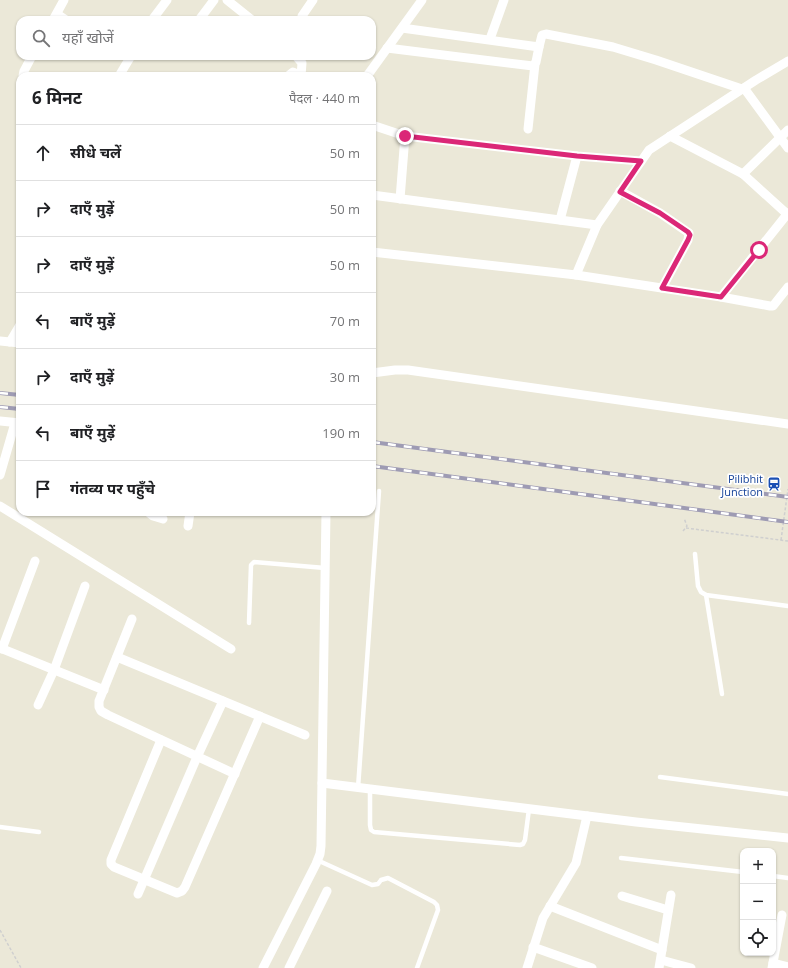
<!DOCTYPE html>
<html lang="hi">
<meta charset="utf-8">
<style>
body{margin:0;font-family:"Open Sans","Noto Sans Devanagari",sans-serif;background:#f6f6f6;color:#202124}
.controls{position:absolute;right:12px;bottom:12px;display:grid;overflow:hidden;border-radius:8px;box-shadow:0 1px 3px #0004}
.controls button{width:36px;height:36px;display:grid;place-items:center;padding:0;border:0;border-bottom:1px solid #e0e0e0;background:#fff;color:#202124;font:20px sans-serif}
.stop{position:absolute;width:12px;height:12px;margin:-9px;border:3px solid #db2777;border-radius:50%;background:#fff}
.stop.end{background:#db2777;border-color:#fff;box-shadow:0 1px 4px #0008}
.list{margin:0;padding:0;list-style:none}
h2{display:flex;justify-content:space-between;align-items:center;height:52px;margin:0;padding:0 16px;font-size:17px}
h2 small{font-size:13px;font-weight:400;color:#757577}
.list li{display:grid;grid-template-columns:26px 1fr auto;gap:12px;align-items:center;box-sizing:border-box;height:56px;padding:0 16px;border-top:1px solid #e0e0e0}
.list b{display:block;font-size:15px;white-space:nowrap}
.list em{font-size:13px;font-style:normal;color:#757577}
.icon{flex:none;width:22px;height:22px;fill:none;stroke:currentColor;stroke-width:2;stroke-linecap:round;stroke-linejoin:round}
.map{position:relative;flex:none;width:788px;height:968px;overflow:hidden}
.search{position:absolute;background:#fff;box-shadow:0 1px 3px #0004;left:16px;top:16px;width:360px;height:44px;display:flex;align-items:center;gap:10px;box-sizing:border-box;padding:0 14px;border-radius:12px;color:#757577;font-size:15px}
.panel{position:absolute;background:#fff;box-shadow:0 1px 3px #0004;left:16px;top:72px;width:360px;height:444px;border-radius:12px}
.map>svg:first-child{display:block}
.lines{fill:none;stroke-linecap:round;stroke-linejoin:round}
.path{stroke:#cfcfcf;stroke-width:1.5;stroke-dasharray:3 2;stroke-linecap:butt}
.lane{stroke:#fff;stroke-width:4.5}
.street{stroke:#fff;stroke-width:9}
.rail-casing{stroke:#9e9bb3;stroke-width:4}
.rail{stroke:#fff;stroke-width:2.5;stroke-dasharray:8;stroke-linecap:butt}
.route{stroke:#db2777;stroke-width:5}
.labels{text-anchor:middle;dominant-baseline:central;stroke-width:3.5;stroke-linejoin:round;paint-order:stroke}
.transit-label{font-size:11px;fill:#164399;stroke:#fff;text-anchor:end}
</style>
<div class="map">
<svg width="788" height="968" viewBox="0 0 788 968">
<rect width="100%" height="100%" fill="#ebe8d8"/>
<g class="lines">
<!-- path -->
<g class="path">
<polyline points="686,528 788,541"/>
<polyline points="683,531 687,526 684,518"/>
<polyline points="781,540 788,489"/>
<polyline points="0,930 21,968"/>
</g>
<!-- lane -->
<g class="lane">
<polyline points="695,554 698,586 701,592 706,595 788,606"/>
<polyline points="706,595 722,694"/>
<polyline points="249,623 251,565 254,562 325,568"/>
<polyline points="660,777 788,794"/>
<polyline points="358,788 379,491"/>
<polyline points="370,789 370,825 371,830 374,832 520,845 523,844 525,840 529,809"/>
<polyline points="0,827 39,832"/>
<polyline points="621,858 743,872"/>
<polyline points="317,860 372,885 378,884 381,880 388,878 434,902 437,905 438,910 417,968"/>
<polyline points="773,876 788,878"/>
</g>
<!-- street -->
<g class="street">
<polyline points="227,0 252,20"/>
<polyline points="57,14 66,20"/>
<polyline points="302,16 313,0"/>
<polyline points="53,20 64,0"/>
<polyline points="152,20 167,0"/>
<polyline points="199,20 214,0"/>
<polyline points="402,28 539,47 542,35 546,34 613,47 656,60 742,89"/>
<polyline points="490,39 504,0"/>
<polyline points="387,48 533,66 536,62 539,47"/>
<polyline points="296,56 302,63 301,76"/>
<polyline points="23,76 24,71 32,56"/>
<polyline points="119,76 131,56"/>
<polyline points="288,76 293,72 301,76"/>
<polyline points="367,76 422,0"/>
<polyline points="744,88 788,148"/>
<polyline points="372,125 405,136 577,156 641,161"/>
<polyline points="528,129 535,64"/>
<polyline points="670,136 743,174 787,214"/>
<polyline points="743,174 788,130"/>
<polyline points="620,191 660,213 689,233 688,240 662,288"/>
<polyline points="372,195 597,225"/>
<polyline points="400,199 405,136"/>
<polyline points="560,220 577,156"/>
<polyline points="372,252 576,275 597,225 649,150 756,80 788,61"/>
<polyline points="576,275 721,297 788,213"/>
<polyline points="721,297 770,306 773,306 788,287"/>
<polyline points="0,341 20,343"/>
<polyline points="10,342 20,325"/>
<polyline points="372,373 395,370 408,370 788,424"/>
<polyline points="0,421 20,423"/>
<polyline points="0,475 15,423"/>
<polyline points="0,506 231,649"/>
<polyline points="148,512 153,516 163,519"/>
<polyline points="188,526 190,512"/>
<polyline points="132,619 99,701 99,707 101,711 108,715 235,774"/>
<polyline points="0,648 104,690"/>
<polyline points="2,649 35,561"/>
<polyline points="117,657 305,735"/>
<polyline points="38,705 54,670 85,586"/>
<polyline points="161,740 111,860 111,864 114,867 177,893 182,891 185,887 260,716"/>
<polyline points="322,783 636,822 788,838"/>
<polyline points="138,894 197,757 223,701"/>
<polyline points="622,896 668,910"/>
<polyline points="550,906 662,950"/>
<polyline points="533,947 592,968"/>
<polyline points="661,960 691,968"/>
<polyline points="773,963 788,967"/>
<polyline points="263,968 316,864 320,854 321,846 326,512"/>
<polyline points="289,968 327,891"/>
<polyline points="527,968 543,918 576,863 587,816"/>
<polyline points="659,968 671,895"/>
<polyline points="772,968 782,915"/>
</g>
<!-- rail casing -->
<g class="rail-casing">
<g id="rail">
<polyline points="0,393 20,395"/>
<polyline points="0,407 20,409"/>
<polyline points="372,442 788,497"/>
<polyline points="372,466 788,522"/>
</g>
</g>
<!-- rail -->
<use href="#rail" class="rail"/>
</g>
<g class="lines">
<!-- route -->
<polyline class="route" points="405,136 577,156 641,161 620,192 660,213 688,232 690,235 688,240 662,288 721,297 759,250"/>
</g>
<!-- icons -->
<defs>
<g id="station-bare" transform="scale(1.08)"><path d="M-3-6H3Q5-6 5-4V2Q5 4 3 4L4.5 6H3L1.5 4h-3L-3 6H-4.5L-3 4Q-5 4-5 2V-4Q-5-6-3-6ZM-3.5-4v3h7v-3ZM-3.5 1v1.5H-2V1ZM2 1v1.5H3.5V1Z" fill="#1a4fb4" stroke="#fff" stroke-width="2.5" paint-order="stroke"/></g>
</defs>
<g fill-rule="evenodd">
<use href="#station-bare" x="774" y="484"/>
</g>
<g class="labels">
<!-- transit labels -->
<g class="transit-label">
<text x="763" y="478">Pilibhit<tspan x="763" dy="13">Junction</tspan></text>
</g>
</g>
</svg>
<div class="controls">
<button>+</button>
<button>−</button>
<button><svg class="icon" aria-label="locate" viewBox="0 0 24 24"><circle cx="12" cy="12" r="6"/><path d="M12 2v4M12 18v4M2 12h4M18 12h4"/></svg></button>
</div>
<div class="stop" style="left:759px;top:250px"></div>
<div class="stop end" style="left:405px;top:136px"></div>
<div class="search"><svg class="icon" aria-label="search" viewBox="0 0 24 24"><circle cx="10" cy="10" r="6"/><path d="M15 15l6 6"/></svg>यहाँ खोजें</div>
<section class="panel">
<h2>6 मिनट<small>पैदल · 440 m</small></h2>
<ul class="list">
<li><svg class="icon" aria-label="ahead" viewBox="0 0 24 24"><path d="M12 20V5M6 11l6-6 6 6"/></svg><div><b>सीधे चलें</b></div><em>50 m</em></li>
<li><svg class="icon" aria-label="right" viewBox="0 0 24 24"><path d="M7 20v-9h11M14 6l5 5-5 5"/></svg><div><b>दाएँ मुड़ें</b></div><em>50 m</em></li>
<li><svg class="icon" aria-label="right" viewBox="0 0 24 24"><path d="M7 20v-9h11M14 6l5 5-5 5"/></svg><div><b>दाएँ मुड़ें</b></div><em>50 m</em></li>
<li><svg class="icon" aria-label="left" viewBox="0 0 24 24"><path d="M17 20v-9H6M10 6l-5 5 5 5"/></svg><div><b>बाएँ मुड़ें</b></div><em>70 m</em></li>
<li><svg class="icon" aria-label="right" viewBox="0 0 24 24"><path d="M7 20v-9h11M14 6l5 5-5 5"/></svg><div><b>दाएँ मुड़ें</b></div><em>30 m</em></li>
<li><svg class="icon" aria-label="left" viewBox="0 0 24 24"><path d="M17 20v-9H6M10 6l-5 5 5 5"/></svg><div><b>बाएँ मुड़ें</b></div><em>190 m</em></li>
<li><svg class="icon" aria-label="arrive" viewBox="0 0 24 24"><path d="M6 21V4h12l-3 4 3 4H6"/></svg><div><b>गंतव्य पर पहुँचे</b></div></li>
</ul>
</section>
</div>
